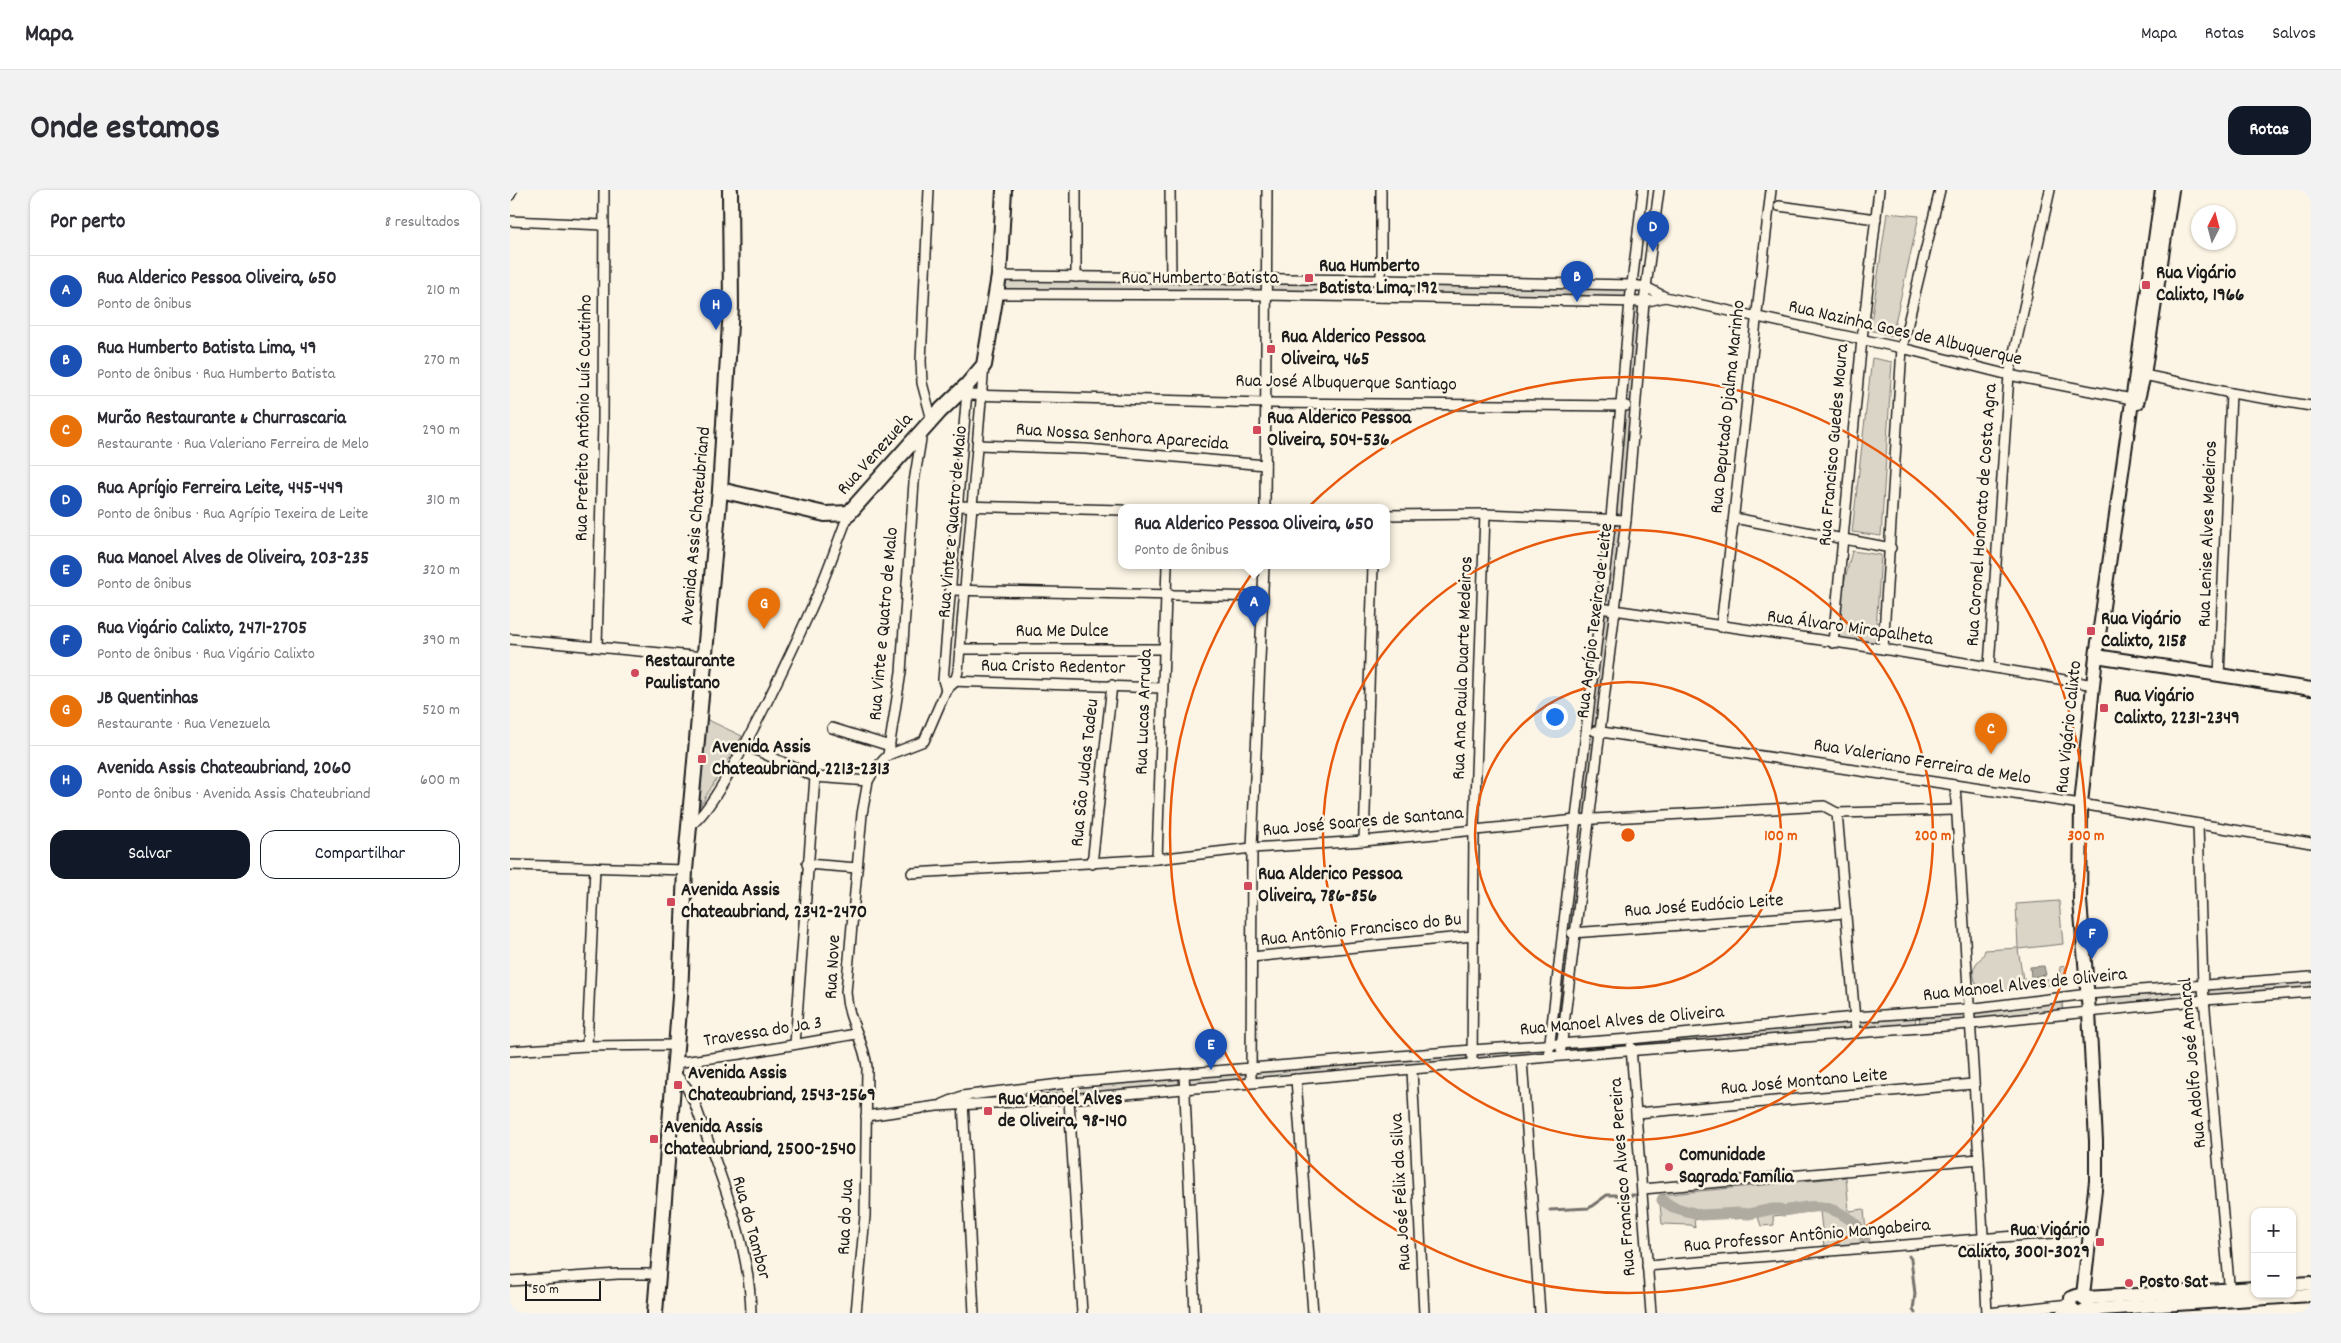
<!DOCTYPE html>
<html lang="pt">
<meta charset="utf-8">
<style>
body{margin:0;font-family:Dekko,sans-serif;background:#f2f2f3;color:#2b2b33}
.controls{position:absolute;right:15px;bottom:15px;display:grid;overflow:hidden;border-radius:10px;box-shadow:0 1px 4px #0004}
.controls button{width:45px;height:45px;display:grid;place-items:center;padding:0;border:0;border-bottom:1px solid #e1e1e2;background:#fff;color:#2b2b33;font:25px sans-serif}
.compass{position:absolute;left:1681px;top:15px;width:45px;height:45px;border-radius:50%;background:#fff;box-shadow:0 1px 4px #0004;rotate:6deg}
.scale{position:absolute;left:15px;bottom:12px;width:76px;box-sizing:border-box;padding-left:5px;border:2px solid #1c1c1c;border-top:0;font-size:14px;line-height:18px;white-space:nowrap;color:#1c1c1c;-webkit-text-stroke:4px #fcf5e5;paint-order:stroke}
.you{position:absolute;left:1044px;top:526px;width:18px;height:18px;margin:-12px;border:4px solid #fff;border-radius:50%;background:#1a73e8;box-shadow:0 0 0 8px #1a73e833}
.badge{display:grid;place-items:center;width:32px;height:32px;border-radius:50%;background:#111827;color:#fff;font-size:16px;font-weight:700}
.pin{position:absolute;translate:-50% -41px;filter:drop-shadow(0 1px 2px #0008)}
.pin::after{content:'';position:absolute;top:26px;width:18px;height:15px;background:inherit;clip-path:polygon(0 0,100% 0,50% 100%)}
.popup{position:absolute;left:608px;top:314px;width:272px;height:65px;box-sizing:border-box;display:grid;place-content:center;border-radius:10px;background:#fff;filter:drop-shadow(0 1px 4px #0005);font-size:16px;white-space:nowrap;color:#7c7c81}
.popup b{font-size:19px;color:#2b2b33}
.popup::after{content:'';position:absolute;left:50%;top:100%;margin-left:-10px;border:10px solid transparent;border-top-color:#fff}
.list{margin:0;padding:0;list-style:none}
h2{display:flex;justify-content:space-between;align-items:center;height:65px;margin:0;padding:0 20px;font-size:21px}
h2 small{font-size:16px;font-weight:400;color:#7c7c81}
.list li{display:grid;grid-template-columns:32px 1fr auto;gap:15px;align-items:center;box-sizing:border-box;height:70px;padding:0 20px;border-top:1px solid #e1e1e2}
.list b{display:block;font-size:19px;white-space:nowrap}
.list p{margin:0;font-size:16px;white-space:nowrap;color:#7c7c81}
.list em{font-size:16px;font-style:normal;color:#7c7c81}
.actions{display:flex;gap:10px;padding:15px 20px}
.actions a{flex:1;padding:11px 0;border:1px solid #111827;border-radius:15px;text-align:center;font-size:18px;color:#111827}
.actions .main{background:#111827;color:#fff}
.map{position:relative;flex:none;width:1801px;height:1123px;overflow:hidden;border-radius:15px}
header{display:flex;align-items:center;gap:30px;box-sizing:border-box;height:70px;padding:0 25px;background:#fff;border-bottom:1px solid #e1e1e2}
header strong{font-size:24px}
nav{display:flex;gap:28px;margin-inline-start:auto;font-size:18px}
.intro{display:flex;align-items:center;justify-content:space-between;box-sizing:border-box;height:120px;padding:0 30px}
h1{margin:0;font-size:35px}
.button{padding:12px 22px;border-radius:15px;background:#111827;color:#fff;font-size:18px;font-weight:700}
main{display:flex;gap:30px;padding:0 30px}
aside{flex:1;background:#fff;border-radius:15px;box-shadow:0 1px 4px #0004}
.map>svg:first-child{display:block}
.green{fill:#dbd5c8;stroke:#7c7872}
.water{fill:#b0aba1;stroke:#75726c}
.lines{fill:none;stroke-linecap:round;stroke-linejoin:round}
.stream{stroke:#75726c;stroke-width:3}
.canal{stroke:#b0aba1;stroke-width:11}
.street-casing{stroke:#1c1c1c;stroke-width:12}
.secondary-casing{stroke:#1c1c1c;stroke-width:16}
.primary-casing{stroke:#1c1c1c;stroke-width:18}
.street{stroke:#fcf5e5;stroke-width:9}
.secondary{stroke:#fcf5e5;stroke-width:12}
.primary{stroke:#fcf5e5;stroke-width:14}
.ring{fill:none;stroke:#e8590c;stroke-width:2.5}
.poi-dot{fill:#d1495b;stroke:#fcf5e5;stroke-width:2}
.labels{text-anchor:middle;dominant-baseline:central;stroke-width:5;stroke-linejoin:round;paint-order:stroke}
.poi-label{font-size:19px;font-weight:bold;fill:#1c1c1c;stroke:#fcf5e5;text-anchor:start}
.street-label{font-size:19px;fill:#1c1c1c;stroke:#fcf5e5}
.centre{fill:#e8590c;stroke:#fcf5e5;stroke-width:2.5}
.ring-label{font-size:15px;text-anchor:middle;font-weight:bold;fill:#e8590c;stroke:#fcf5e5;stroke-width:5;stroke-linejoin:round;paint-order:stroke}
</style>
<header>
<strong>Mapa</strong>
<nav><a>Mapa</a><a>Rotas</a><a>Salvos</a></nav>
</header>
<div class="intro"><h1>Onde estamos</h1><a class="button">Rotas</a></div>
<main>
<aside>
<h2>Por perto<small>8 resultados</small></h2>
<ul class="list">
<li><span class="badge" style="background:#1a4fb4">A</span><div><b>Rua Alderico Pessoa Oliveira, 650</b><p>Ponto de ônibus</p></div><em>210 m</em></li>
<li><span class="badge" style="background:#1a4fb4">B</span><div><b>Rua Humberto Batista Lima, 49</b><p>Ponto de ônibus · Rua Humberto Batista</p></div><em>270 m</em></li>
<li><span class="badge" style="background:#e8710a">C</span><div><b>Murão Restaurante &amp; Churrascaria</b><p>Restaurante · Rua Valeriano Ferreira de Melo</p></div><em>290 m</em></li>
<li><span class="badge" style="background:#1a4fb4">D</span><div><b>Rua Aprígio Ferreira Leite, 445-449</b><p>Ponto de ônibus · Rua Agrípio Texeira de Leite</p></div><em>310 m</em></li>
<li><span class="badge" style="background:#1a4fb4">E</span><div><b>Rua Manoel Alves de Oliveira, 203-235</b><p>Ponto de ônibus</p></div><em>320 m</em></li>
<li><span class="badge" style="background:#1a4fb4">F</span><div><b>Rua Vigário Calixto, 2471-2705</b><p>Ponto de ônibus · Rua Vigário Calixto</p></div><em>390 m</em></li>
<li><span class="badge" style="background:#e8710a">G</span><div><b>JB Quentinhas</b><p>Restaurante · Rua Venezuela</p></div><em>520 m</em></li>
<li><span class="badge" style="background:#1a4fb4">H</span><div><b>Avenida Assis Chateaubriand, 2060</b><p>Ponto de ônibus · Avenida Assis Chateubriand</p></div><em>600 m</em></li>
</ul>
<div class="actions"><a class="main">Salvar</a><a>Compartilhar</a></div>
</aside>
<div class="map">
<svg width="1801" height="1123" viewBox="0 0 1801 1123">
<rect width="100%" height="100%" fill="#fcf5e5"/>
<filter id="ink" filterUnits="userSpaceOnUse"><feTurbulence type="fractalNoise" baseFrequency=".02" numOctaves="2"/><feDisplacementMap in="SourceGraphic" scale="10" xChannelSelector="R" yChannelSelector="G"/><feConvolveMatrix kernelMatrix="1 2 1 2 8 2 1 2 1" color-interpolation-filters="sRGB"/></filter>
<g filter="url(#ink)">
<!-- green -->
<g class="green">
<polygon points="1377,23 1409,26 1382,146 1360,140"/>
<polygon points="491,89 752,93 754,103 489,100"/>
<polygon points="761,93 868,93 869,104 760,102"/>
<polygon points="874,93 1117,98 1117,108 874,104"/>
<polygon points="1123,114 1132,115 1123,213 1113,213"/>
<polygon points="1362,168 1382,172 1371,346 1342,342"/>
<polygon points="1122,218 1113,327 1104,326 1114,219"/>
<polygon points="1103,331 1112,333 1104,417 1093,416"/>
<polygon points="1342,361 1371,365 1365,454 1327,448 1333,397"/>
<polygon points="1092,421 1102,423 1088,540 1079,538"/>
<polygon points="194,528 232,546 190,616"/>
<polygon points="1079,543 1086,543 1077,628 1068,628"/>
<polygon points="1068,632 1078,632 1048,864 1041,865"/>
<path d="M1549 711 1553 754 1508 759 1513 789H1549L1550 777 1555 776 1557 793 1470 802C1466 794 1460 782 1466 774 1470 768 1473 768 1475 760L1508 758 1506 714Z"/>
<polygon points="1801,791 1801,800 1697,808 1696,799"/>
<polygon points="1692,800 1692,808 1597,815 1597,805"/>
<polygon points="1552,811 1553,824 1461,834 1460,822"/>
<polygon points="1455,822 1457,832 1410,835 1409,825"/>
<polygon points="1405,824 1406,836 1348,839 1348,829"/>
<polygon points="1342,829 1344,840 1123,858 1122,852"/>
<polygon points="1117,852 1119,858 1052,863 1053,856"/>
<polygon points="1037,857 1037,865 964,871 964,862"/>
<polygon points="959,862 960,872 744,889 743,879"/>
<polygon points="739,880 739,890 677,896 677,885"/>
<polygon points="670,886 671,897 560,907 560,896"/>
<polygon points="554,896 556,910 455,913 454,908"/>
<polygon points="1336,987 1339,1021 1354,1019 1357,1053 1314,1057 1310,1021 1263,1026 1264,1035 1251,1036 1248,1027 1224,1029 1222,1025 1184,1030 1185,1038 1181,1035 1152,1034 1149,1005"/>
</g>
<!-- water -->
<polygon class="water" points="1534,776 1536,785 1521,787 1520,777"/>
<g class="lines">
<!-- stream -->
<g class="stream">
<polyline points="1040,1020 1079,1018 1097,1005 1127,1005"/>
<polyline points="1399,1066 1401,1069 1405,1104 1403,1120 1405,1123"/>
</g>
<!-- canal -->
<path class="canal" d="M1152 1010 1163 1017 1191 1025 1229 1023 1238 1024 1263 1019H1270L1273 1021C1286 1019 1304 1014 1317 1018 1331 1022 1352 1034 1355 1050"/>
<!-- street casing -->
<g class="street-casing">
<g id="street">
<polyline points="419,0 411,171 412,193 422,230"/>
<polyline points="566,0 566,87"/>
<polyline points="660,0 661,88"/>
<polyline points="871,0 871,107"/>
<polyline points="0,5 2,0"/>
<polyline points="1269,16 1366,29"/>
<polyline points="0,31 94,35"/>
<polyline points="489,86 871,90 1122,95 1136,97 1155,107 1392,158 1499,185 1627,210"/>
<polyline points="486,104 756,105 1134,112 1155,107"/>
<polyline points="1629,184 1721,203 1801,216"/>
<polyline points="457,205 756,213 1116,216"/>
<polyline points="468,255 576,259 755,275"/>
<polyline points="447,316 612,320"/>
<polyline points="755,318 757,0"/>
<polyline points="876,325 975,324 1116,330"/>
<polyline points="1224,328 1381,358"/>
<polyline points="440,400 753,407"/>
<polyline points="1090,418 1373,459 1584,495"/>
<polyline points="1211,437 1261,0"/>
<polyline points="0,449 194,467"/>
<polyline points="1323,453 1352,149 1369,0"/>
<polyline points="87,456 93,233 94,0"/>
<polyline points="450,459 653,459"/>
<polyline points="1373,459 1392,158 1430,0"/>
<polyline points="1479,476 1499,185 1540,0"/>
<polyline points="1709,486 1721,203"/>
<polyline points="440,491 652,498"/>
<polyline points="436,500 433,490 457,201"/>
<polyline points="322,538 380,556"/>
<polyline points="1085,541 1571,614 1801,653"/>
<polyline points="235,555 305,587 358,591"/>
<polyline points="378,565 391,482 404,292 412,243"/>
<polyline points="1445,595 1469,969 1477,1123"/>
<polyline points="1327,623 1446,620"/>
<polyline points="1688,634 1693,797 1720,1105"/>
<path d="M180 635C208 624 298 429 313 391 322 369 330 346 339 323"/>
<polyline points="854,651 863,376"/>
<polyline points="647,669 657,376"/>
<polyline points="297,674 347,678"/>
<polyline points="582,674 602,495"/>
<polyline points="0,675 175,680"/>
<polyline points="402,683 647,669 742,658 854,651 1066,630 1314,616 1327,623 1346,841"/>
<polyline points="1062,743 1336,723"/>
<polyline points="741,767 963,746"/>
<polyline points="285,854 305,587"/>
<polyline points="77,856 85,677"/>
<polyline points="1121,857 1141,1123"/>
<polyline points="1051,859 1116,330 1134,112 1149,0"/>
<polyline points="1039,860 1101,328 1120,111 1133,0"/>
<polyline points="0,861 77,856 166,855"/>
<polyline points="1012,870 1030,1123"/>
<polyline points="165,873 230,864 346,844"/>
<polyline points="962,874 964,640 975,324"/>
<polyline points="902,880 914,1123"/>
<path d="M164 882 177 898 185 914C208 981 240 1052 241 1123"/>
<polyline points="674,883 685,1123"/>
<polyline points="786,889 803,1123"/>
<polyline points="741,892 742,658 754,376"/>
<polyline points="558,893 572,1123"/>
<polyline points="453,911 464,1123"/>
<polyline points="433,914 452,906 558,893 962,860 1120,849 1345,827 1458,819 1578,804 1801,787"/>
<polyline points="1127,923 1463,894"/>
<polyline points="356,926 427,916 559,909 1039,867 1461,834 1695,810 1801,802"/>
<polyline points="1133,999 1469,969"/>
<polyline points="1137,1076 1580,1040"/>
<polyline points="0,1091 108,1084 149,1084"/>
<path d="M346 1123 355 1026 357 877C354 849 338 833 336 802L352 624 358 591 365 579 378 565 414 551 436 500 445 492 448 481 474 175"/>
<polyline points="1478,1123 1559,1114"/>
<polyline points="1551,1123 1563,1121"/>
</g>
</g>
<!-- secondary casing -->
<g class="secondary-casing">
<g id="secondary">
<polyline points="1627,213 1634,185 1662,0"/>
<polyline points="1586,466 1801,499"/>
<polyline points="1782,1094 1801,1093"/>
<polyline points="1573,1105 1586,991 1586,951 1579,822 1570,711 1571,614 1586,466 1652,0"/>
<polyline points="1576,1108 1745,1098"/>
<polyline points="1568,1123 1560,1117 1561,1108 1569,1105 1578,1111"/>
<polyline points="1570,1123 1576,1120 1801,1105"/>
</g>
</g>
<!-- primary casing -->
<g class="primary-casing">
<g id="primary">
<polyline points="210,300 315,324 339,323 429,222 457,195 474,175 489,86 494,0"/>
<polyline points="145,1123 170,807 175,680 210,300 221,117 220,0"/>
</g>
</g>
<!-- street -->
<use href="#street" class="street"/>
<!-- secondary -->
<use href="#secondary" class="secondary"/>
<!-- primary -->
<use href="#primary" class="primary"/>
</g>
</g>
<!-- distance rings -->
<g class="ring">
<circle cx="1118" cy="645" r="153"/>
<circle cx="1118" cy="645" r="305"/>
<circle cx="1118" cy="645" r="458"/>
</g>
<!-- markers -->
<g class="poi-dot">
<rect x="794" y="83" width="10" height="10" rx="2.5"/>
<rect x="1631" y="90" width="10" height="10" rx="2.5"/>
<rect x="756" y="154" width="10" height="10" rx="2.5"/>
<rect x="742" y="235" width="10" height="10" rx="2.5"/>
<rect x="1576" y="436" width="10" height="10" rx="2.5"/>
<circle cx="125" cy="483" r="5"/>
<rect x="1589" y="513" width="10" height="10" rx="2.5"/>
<rect x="187" y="564" width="10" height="10" rx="2.5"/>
<rect x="733" y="691" width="10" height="10" rx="2.5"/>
<rect x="156" y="707" width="10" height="10" rx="2.5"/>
<rect x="163" y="890" width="10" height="10" rx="2.5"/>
<rect x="473" y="916" width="10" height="10" rx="2.5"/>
<rect x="139" y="944" width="10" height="10" rx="2.5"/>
<circle cx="1159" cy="977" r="5"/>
<rect x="1585" y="1047" width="10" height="10" rx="2.5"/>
<circle cx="1619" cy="1093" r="5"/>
</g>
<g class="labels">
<!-- poi labels -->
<g class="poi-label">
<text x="809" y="77">Rua Humberto<tspan x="809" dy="22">Batista Lima, 192</tspan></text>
<text x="1646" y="84">Rua Vigário<tspan x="1646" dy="22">Calixto, 1966</tspan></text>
<text x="771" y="148">Rua Alderico Pessoa<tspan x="771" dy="22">Oliveira, 465</tspan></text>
<text x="757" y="229">Rua Alderico Pessoa<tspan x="757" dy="22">Oliveira, 504-536</tspan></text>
<text x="1591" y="430">Rua Vigário<tspan x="1591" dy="22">Calixto, 2158</tspan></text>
<text x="135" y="472">Restaurante<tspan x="135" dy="22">Paulistano</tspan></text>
<text x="1604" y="507">Rua Vigário<tspan x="1604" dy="22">Calixto, 2231-2349</tspan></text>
<text x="202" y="558">Avenida Assis<tspan x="202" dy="22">Chateaubriand, 2213-2313</tspan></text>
<text x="748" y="685">Rua Alderico Pessoa<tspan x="748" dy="22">Oliveira, 786-856</tspan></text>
<text x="171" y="701">Avenida Assis<tspan x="171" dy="22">Chateaubriand, 2342-2470</tspan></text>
<text x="178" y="884">Avenida Assis<tspan x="178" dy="22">Chateaubriand, 2543-2569</tspan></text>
<text x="488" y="910">Rua Manoel Alves<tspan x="488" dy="22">de Oliveira, 98-140</tspan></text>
<text x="154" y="938">Avenida Assis<tspan x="154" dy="22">Chateaubriand, 2500-2540</tspan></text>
<text x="1169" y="966">Comunidade<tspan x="1169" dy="22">Sagrada Família</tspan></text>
<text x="1580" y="1041" text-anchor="end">Rua Vigário<tspan x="1580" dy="22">Calixto, 3001-3029</tspan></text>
<text x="1629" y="1093">Posto Sat</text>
</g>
<!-- street labels -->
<g class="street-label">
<text x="690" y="89">Rua Humberto Batista</text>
<text transform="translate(1395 144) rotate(13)">Rua Nazinha Goes de Albuquerque</text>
<text transform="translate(836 194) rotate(1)">Rua José Albuquerque Santiago</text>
<text transform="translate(1219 217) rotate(-84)">Rua Deputado Djalma Marinho</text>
<text transform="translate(75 228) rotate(-89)">Rua Prefeito Antônio Luís Coutinho</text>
<text transform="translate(612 248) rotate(4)">Rua Nossa Senhora Aparecida</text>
<text transform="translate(1325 255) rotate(-85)">Rua Francisco Guedes Moura</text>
<text transform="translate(366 265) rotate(-48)">Rua Venezuela</text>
<text transform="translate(1473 325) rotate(-86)">Rua Coronel Honorato de Costa Agra</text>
<text transform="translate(444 332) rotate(-85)">Rua Vinte e Quatro de Maio</text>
<text transform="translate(187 336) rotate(-85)">Avenida Assis Chateubriand</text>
<text transform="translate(1699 344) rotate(-88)">Rua Lenise Alves Medeiros</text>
<text transform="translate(1086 431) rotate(-83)">Rua Agrípio Texeira de Leite</text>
<text transform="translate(375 434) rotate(-85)">Rua Vinte e Quatro de Malo</text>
<text transform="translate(1340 439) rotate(8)">Rua Álvaro Mirapalheta</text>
<text x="552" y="442">Rua Me Dulce</text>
<text transform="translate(543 478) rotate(1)">Rua Cristo Redentor</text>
<text transform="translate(954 478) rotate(-88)">Rua Ana Paula Duarte Medeiros</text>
<text transform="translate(635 522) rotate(-88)">Rua Lucas Arruda</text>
<text transform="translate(1560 537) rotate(-84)">Rua Vigário Calixto</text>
<text transform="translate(1412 573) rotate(9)">Rua Valeriano Ferreira de Melo</text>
<text transform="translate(576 583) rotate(-84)">Rua São Judas Tadeu</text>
<text transform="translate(853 633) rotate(-5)">Rua José Soares de Santana</text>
<text transform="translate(1194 717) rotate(-4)">Rua José Eudócio Leite</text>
<text transform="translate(851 741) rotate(-6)">Rua Antônio Francisco do Bu</text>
<text transform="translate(324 777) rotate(-87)">Rua Nove</text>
<text transform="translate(1515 796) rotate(-6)">Rua Manoel Alves de Oliveira</text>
<text transform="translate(1112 832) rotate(-5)">Rua Manoel Alves de Oliveira</text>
<text transform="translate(253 843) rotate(-9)">Travessa do Ja 3</text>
<text transform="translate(1684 873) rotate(-95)">Rua Adolfo José Amaral</text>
<text transform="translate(1294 893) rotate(-5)">Rua José Montano Leite</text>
<text transform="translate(1114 987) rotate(-94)">Rua Francisco Alves Pereira</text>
<text transform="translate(892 1002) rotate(-93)">Rua José Félix da Silva</text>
<text transform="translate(337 1027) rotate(-87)">Rua do Jua</text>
<text transform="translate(240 1038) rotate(75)">Rua do Tambor</text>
<text transform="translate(1297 1047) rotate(-5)">Rua Professor Antônio Mangabeira</text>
</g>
</g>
<circle cx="1118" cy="645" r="8" class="centre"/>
<g class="ring-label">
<text x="1271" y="650">100 m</text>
<text x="1423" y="650">200 m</text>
<text x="1576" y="650">300 m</text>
</g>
</svg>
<div class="controls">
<button>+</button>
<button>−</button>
</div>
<svg class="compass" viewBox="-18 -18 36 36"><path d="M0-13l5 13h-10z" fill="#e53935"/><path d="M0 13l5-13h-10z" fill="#7c7c81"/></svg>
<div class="scale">50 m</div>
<div class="you"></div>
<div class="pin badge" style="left:744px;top:437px;background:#1a4fb4">A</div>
<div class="popup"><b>Rua Alderico Pessoa Oliveira, 650</b>Ponto de ônibus</div>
<div class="pin badge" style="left:1067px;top:112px;background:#1a4fb4">B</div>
<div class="pin badge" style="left:1481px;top:564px;background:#e8710a">C</div>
<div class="pin badge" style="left:1143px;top:62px;background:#1a4fb4">D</div>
<div class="pin badge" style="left:701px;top:880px;background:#1a4fb4">E</div>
<div class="pin badge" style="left:1582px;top:769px;background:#1a4fb4">F</div>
<div class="pin badge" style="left:254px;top:439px;background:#e8710a">G</div>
<div class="pin badge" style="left:206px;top:140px;background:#1a4fb4">H</div>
</div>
</main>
